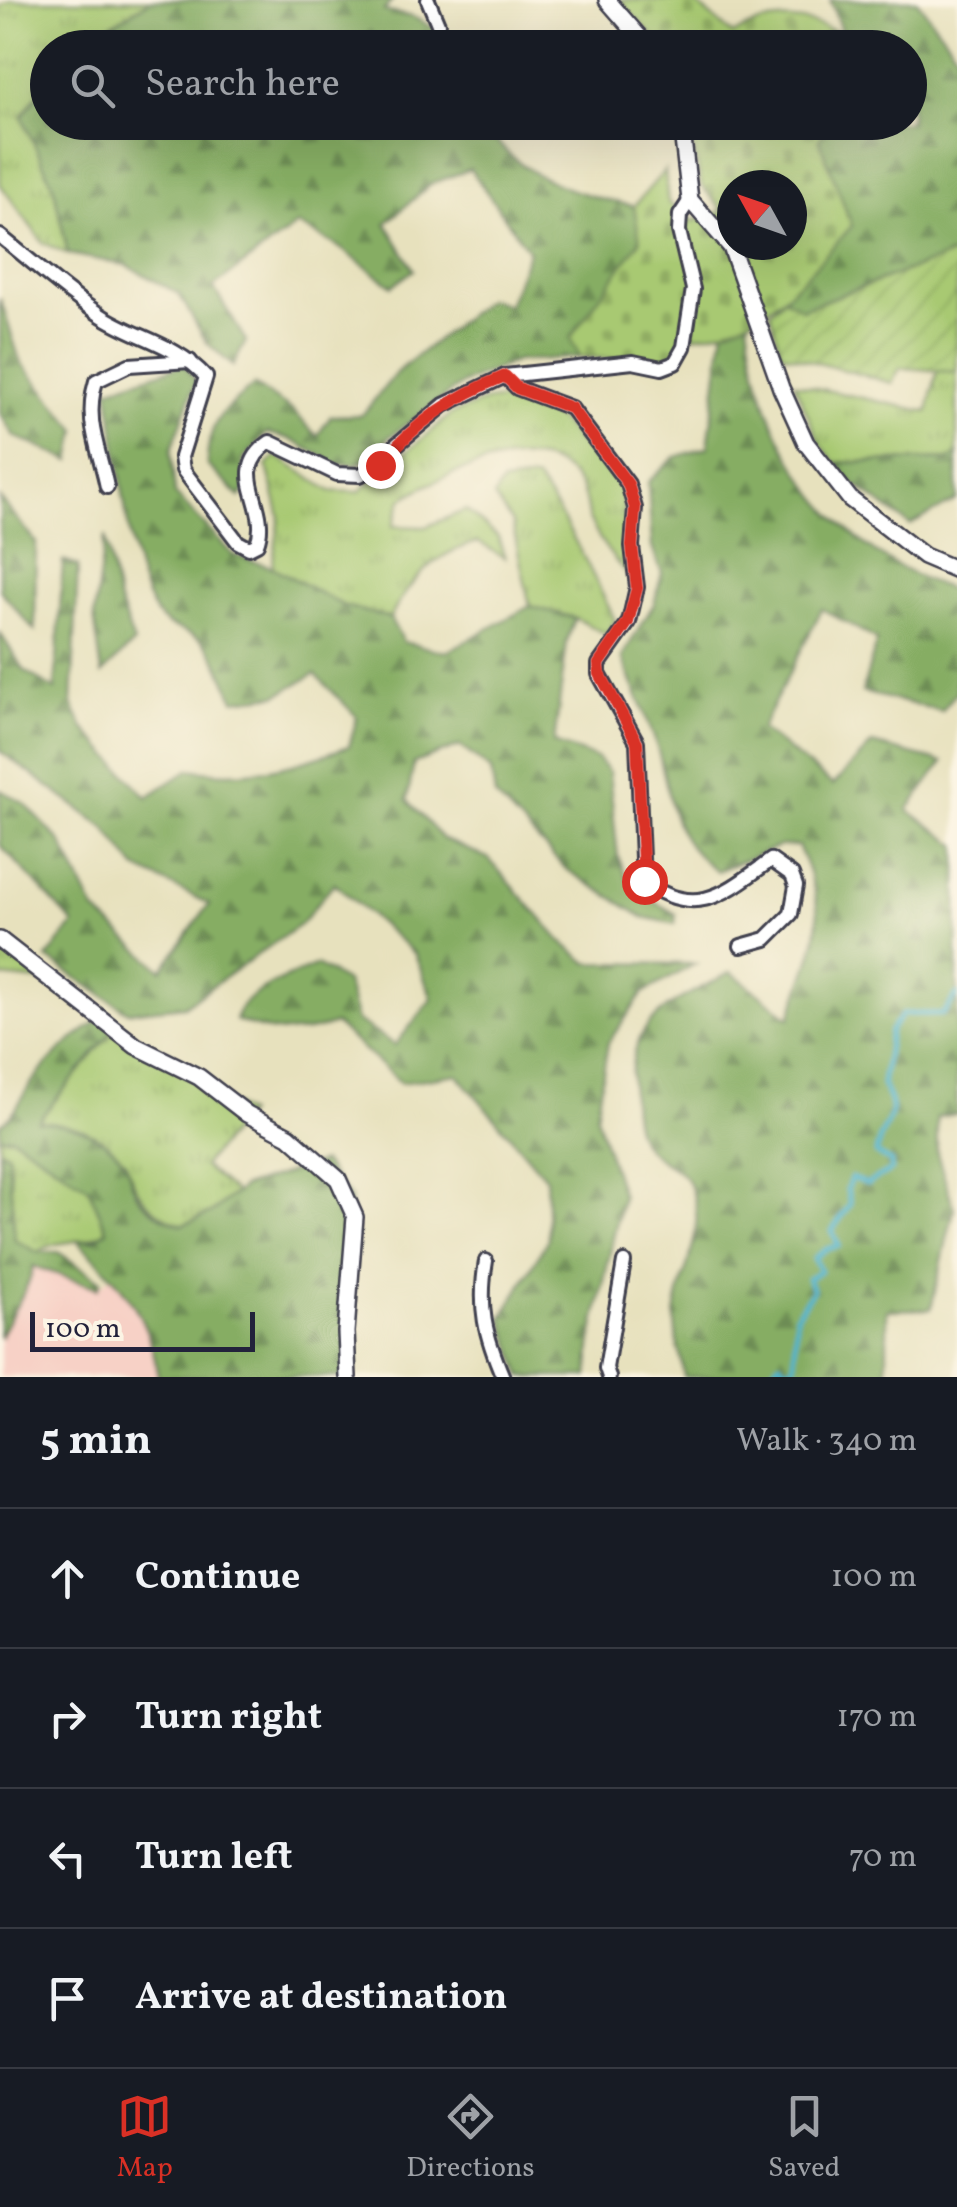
<!DOCTYPE html>
<meta charset="utf-8">
<style>
body{margin:0;font-family:Vollkorn,serif;background:#20242c;color:#f1f3f6}
.compass{position:absolute;left:717px;top:170px;width:90px;height:90px;border-radius:50%;background:#171b24;box-shadow:0 10px 40px #0002;rotate:310deg}
.scale{position:absolute;left:30px;bottom:25px;width:225px;box-sizing:border-box;padding-left:10px;border:5px solid #22223b;border-top:0;font-size:28px;line-height:35px;white-space:nowrap;color:#22223b;-webkit-text-stroke:8px #fcf5e5;paint-order:stroke}
.stop{position:absolute;width:30px;height:30px;margin:-22px;border:8px solid #d93025;border-radius:50%;background:#fff}
.stop.end{background:#d93025;border-color:#fff;box-shadow:0 2px 10px #0008}
.list{margin:0;padding:0;list-style:none}
h2{display:flex;justify-content:space-between;align-items:center;height:130px;margin:0;padding:0 40px;font-size:42px}
h2 small{font-size:32px;font-weight:400;color:#9ea1a6}
.list li{display:grid;grid-template-columns:65px 1fr auto;gap:30px;align-items:center;box-sizing:border-box;height:140px;padding:0 40px;border-top:2px solid #363941}
.list b{display:block;font-size:38px;white-space:nowrap}
.list em{font-size:32px;font-style:normal;color:#9ea1a6}
.icon{flex:none;width:55px;height:55px;fill:none;stroke:currentColor;stroke-width:2;stroke-linecap:round;stroke-linejoin:round}
.map{position:relative;flex:none;width:957px;height:1377px;overflow:hidden}
.search{position:absolute;background:#171b24;box-shadow:0 10px 40px #0002;left:30px;right:30px;top:30px;height:110px;display:flex;align-items:center;gap:25px;box-sizing:border-box;padding:0 35px;border-radius:55px;color:#9ea1a6;font-size:38px}
.sheet{height:690px;background:#171b24}
nav{display:flex;justify-content:space-around;align-items:center;box-sizing:border-box;height:140px;border-top:2px solid #363941;background:#171b24;font-size:28px;color:#9ea1a6}
nav a{display:grid;justify-items:center;gap:5px}
nav .on{color:#d93025}
.map>svg:first-child{display:block}
.built{fill:#f7d1c6}
.grass{fill:url(#grass-tufts);stroke:#657656;stroke-width:2.5}
.forest{fill:url(#forest-firs);stroke:#546850;stroke-width:2.5}
.cemetery{fill:url(#cemetery-stones);stroke:#657656;stroke-width:2.5;fill-rule:evenodd}
.garden{fill:url(#garden-furrows);stroke:#657656;stroke-width:2.5}
.lines{fill:none;stroke-linecap:round;stroke-linejoin:round}
.stream{stroke:#50b4ce;stroke-width:5}
.minor-casing{stroke:#403f4e;stroke-width:18}
.tertiary-casing{stroke:#403f4e;stroke-width:20}
.minor{stroke:#fff;stroke-width:12}
.tertiary{stroke:#fff;stroke-width:15}
.route{stroke:#d93025;stroke-width:12}
</style>
<div class="map">
<svg width="957" height="1377" viewBox="0 0 957 1377">
<defs>
<pattern id="grass-tufts" width="24" height="20" patternUnits="userSpaceOnUse" patternTransform="scale(2.5)"><rect width="24" height="20" fill="#a8c972"/><path d="M3 7l-1-3M5 7V3M7 7l1-3M15 17l-1-3M17 17v-4M19 17l1-3" fill="none" stroke="#90ac64"/></pattern>
<pattern id="forest-firs" width="22" height="20" patternUnits="userSpaceOnUse" patternTransform="scale(2.5)"><rect width="22" height="20" fill="#86ad64"/><path d="M5 1l3.5 6h-7zM16 11l3.5 6h-7z" fill="#6d8c54"/></pattern>
<pattern id="cemetery-stones" width="16" height="16" patternUnits="userSpaceOnUse" patternTransform="scale(2.5)"><rect width="16" height="16" fill="#a8c972"/><path d="M2 7V4a2 2 0 0 1 4 0v3zM10 15v-3a2 2 0 0 1 4 0v3z" fill="#90ac64"/></pattern>
<pattern id="garden-furrows" width="10" height="10" patternUnits="userSpaceOnUse" patternTransform="scale(2.5)"><rect width="10" height="10" fill="#a8c972"/><path d="M-1 1l2-2M0 10L10 0M9 11l2-2" fill="none" stroke="#90ac64"/></pattern>
</defs>
<rect width="100%" height="100%" fill="#fcf5e5"/>
<filter id="ink" filterUnits="userSpaceOnUse"><feTurbulence type="fractalNoise" baseFrequency=".01" numOctaves="2"/><feDisplacementMap in="SourceGraphic" scale="20" xChannelSelector="R" yChannelSelector="G"/><feConvolveMatrix kernelMatrix="1 2 1 2 8 2 1 2 1" color-interpolation-filters="sRGB"/></filter>
<filter id="wash" filterUnits="userSpaceOnUse"><feTurbulence type="fractalNoise" baseFrequency=".0048" numOctaves="4" result="noise"/><feDisplacementMap in="SourceGraphic" scale="40" xChannelSelector="R" yChannelSelector="G"/><feGaussianBlur stdDeviation="2.25" result="paint"/><feColorMatrix in="noise" values="0 0 0 0 0 0 0 0 0 0 0 0 0 0 0 0 0 1.4 0 .05"/><feComposite in="paint" operator="in"/></filter>
<g filter="url(#wash)">
<rect width="100%" height="100%" fill="#e7e1bd"/>
<!-- built -->
<polygon class="built" points="32,1266 97,1288 112,1276 129,1293 147,1328 158,1377 0,1377 0,1338 10,1311 31,1281"/>
<!-- grass -->
<g class="grass">
<polygon points="11,0 151,0 75,47 48,48 47,81 22,116 54,188 68,254 43,243 0,184 0,6"/>
<polygon points="937,371 957,372 957,453 950,459 836,463 820,444 794,383 928,412"/>
<path d="M526 397 561 422 622 487 630 578C614 560 600 542 590 521 586 512 587 500 582 491 550 424 445 474 402 499L393 526 425 527 466 510 498 537 505 558 478 542C433 554 412 578 390 618L344 606 272 567 280 517 267 466 276 456 331 491 359 492 451 414 487 401Z"/>
<path d="M536 479C567 520 592 573 615 620L606 634 575 618 530 606 512 523 494 497 502 483Z"/>
<polygon points="0,940 52,982 0,977"/>
<path d="M116 1027 247 1114 203 1166 236 1193 211 1213 183 1225C149 1213 135 1194 125 1160L37 1121Z"/>
<path d="M0 1137H12L88 1187 107 1230C84 1247 64 1236 37 1252L15 1240 8 1154 0 1149Z"/>
</g>
<!-- forest -->
<g class="forest">
<polygon points="151,0 392,0 384,11 413,17 443,33 430,48 75,48"/>
<polygon points="830,0 917,0 957,54 957,253 801,309 784,298 852,226 818,140 832,123 910,122 910,48 847,47"/>
<path d="M47 81 48 122 507 123 492 134C521 179 584 196 634 206L641 241 570 338 580 357 517 361 463 383 389 437 373 457 356 464 339 465 287 438 267 433 243 460 247 486 240 497 207 465C208 421 221 412 254 385L292 410 317 436 331 416 362 415 397 372 488 299 508 305 529 251 470 169 431 184 386 223 414 270 392 286 336 245 297 225 213 287 246 341 233 366 207 343 179 294 126 265 68 254 54 188 22 117Z"/>
<polygon points="0,298 20,361 77,430 71,461 14,436 0,414"/>
<path d="M748 320C760 445 833 554 957 591V691L942 711 862 692 877 640 822 609 761 729 833 785 872 744 943 762 908 810 957 845V1114L937 1117V1153L954 1209 931 1309 887 1310V1377H684C681 1356 672 1329 676 1308 681 1274 702 1239 695 1203 688 1163 669 1172 647 1148 634 1135 633 1116 632 1098 625 1017 668 1006 731 972L790 1018C814 944 834 923 798 846H780L717 871C666 836 673 798 656 744 647 714 632 686 622 657L654 604 662 573 652 548 648 482 675 457 708 447 724 328Z"/>
<path d="M185 364 196 382 171 451 175 494 233 555 272 567 344 606 390 618 403 642 446 652 530 606 575 618 567 641 554 743 597 758 609 772 618 857 632 889 676 914 675 924 643 917 566 869 495 796 491 770 460 746 414 763 407 800 443 839 488 858 562 942 588 963 695 964 643 993 608 1043 596 1116 622 1196 592 1338 588 1377H522L502 1318 548 1239 546 1178 457 1074 401 1083 335 1024C298 1037 271 1034 235 1020 243 990 292 976 317 965L346 982 357 1021 395 1045 432 999 415 954 334 883 301 924 184 1006 128 1012 47 958 74 924 0 845V790L24 803 61 842 95 911 162 970 209 904 136 868 105 828 0 751V633L24 670 55 690 63 561 78 566 72 704 83 727 147 797 190 769C247 780 296 765 349 746L357 717 315 674 277 695 235 700C226 684 216 651 201 640 189 631 171 629 161 619 127 587 118 438 108 389Z"/>
<polygon points="957,453 957,500 910,525 850,481 836,463 950,459"/>
<polygon points="0,498 36,542 35,631 0,590"/>
<polygon points="105,536 118,599 134,643 102,674 94,616"/>
<path d="M104 1017 116 1027 38 1121C71 1124 100 1131 123 1159 129 1166 129 1179 134 1188 142 1208 164 1219 183 1225L211 1213 243 1187 322 1162 350 1198 348 1377H158C149 1311 122 1286 78 1241L95 1239 107 1230 88 1187 12 1137H0V1125C18 1112 20 1098 33 1081 54 1054 75 1036 104 1017Z"/>
<path d="M0 1149 8 1154 15 1240 37 1252H58L101 1281 98 1288 33 1266C30 1290 9 1314 0 1338Z"/>
</g>
<!-- cemetery -->
<g class="cemetery">
<path d="M619 0H692L733 35C770 12 807 17 844 35L847 47H663Z"/>
<path d="M688 123H832L819 140 852 226C802 279 765 333 686 336L677 357 666 362 580 357 570 338 640 241 634 206 665 170 668 202 693 221 723 211 701 185ZM732 185H792V245H732Z"/>
</g>
<!-- garden -->
<polygon class="garden" points="957,253 957,372 900,368 892,383 781,353 770,312 784,298 802,309"/>
<g class="lines">
<!-- stream -->
<path class="stream" d="M763 1377 780 1362 787 1369 795 1365 796 1315 813 1290 808 1279 820 1271 814 1258 826 1249 839 1246 832 1231 850 1204 847 1189 851 1178 867 1184 891 1170V1162L876 1153C881 1120 904 1118 882 1085L890 1030 903 1014H943L957 995"/>
</g>
</g>
<g filter="url(#ink)">
<g class="lines">
<!-- minor casing -->
<g class="minor-casing">
<g id="minor">
<polyline points="428,0 438,24"/>
<path d="M0 236C33 262 64 291 99 314 134 338 176 343 206 377L181 457 183 470 238 542 249 548 257 544C272 505 225 473 270 442L337 474 360 475 379 465 396 445 444 405 505 376 633 362 662 368 675 363 684 347 693 289 679 231 680 215 690 200"/>
<path d="M505 376 517 388 571 408 628 484 635 508 632 546 637 587 629 622 599 664V674L637 742 643 881C697 920 725 893 771 860L792 875 796 886 791 914 766 939 741 946"/>
<path d="M107 487C99 448 84 420 96 381L129 365 190 361"/>
<path d="M486 1261C478 1307 485 1335 503 1377"/>
<polyline points="609,1377 606,1368 624,1262"/>
</g>
</g>
<!-- tertiary casing -->
<g class="tertiary-casing">
<g id="tertiary">
<polyline points="607,0 649,48"/>
<polyline points="681,122 690,200 731,247 781,388 806,443 850,499 924,556 957,570"/>
<polyline points="0,940 136,1046 199,1077 247,1114 289,1136 338,1179 355,1217 346,1332 348,1377"/>
</g>
</g>
<!-- minor -->
<use href="#minor" class="minor"/>
<!-- tertiary -->
<use href="#tertiary" class="tertiary"/>
</g>
</g>
<g class="lines" filter="url(#ink)">
<!-- route -->
<path class="route" d="M380 465C414 423 455 396 505 376L517 388 571 408 628 484 635 508 632 546 637 588 628 622 599 664 600 674 637 742 644 881"/>
</g>
</svg>
<svg class="compass" viewBox="-18 -18 36 36"><path d="M0-13l5 13h-10z" fill="#e53935"/><path d="M0 13l5-13h-10z" fill="#9ea1a6"/></svg>
<div class="scale">100 m</div>
<div class="stop" style="left:644px;top:881px"></div>
<div class="stop end" style="left:380px;top:465px"></div>
<div class="search"><svg class="icon" aria-label="search" viewBox="0 0 24 24"><circle cx="10" cy="10" r="6"/><path d="M15 15l6 6"/></svg>Search here</div>
</div>
<section class="sheet">
<h2>5 min<small>Walk · 340 m</small></h2>
<ul class="list">
<li><svg class="icon" aria-label="ahead" viewBox="0 0 24 24"><path d="M12 20V5M6 11l6-6 6 6"/></svg><div><b>Continue</b></div><em>100 m</em></li>
<li><svg class="icon" aria-label="right" viewBox="0 0 24 24"><path d="M7 20v-9h11M14 6l5 5-5 5"/></svg><div><b>Turn right</b></div><em>170 m</em></li>
<li><svg class="icon" aria-label="left" viewBox="0 0 24 24"><path d="M17 20v-9H6M10 6l-5 5 5 5"/></svg><div><b>Turn left</b></div><em>70 m</em></li>
<li><svg class="icon" aria-label="arrive" viewBox="0 0 24 24"><path d="M6 21V4h12l-3 4 3 4H6"/></svg><div><b>Arrive at destination</b></div></li>
</ul>
</section>
<nav>
<a class="on"><svg class="icon" aria-label="map" viewBox="0 0 24 24"><path d="M3 6l6-2 6 2 6-2v14l-6 2-6-2-6 2zM9 4v14M15 6v14"/></svg>Map</a>
<a><svg class="icon" aria-label="directions" viewBox="0 0 24 24"><path d="M12 3l9 9-9 9-9-9zM9 14v-3h6M13 9l2 2-2 2"/></svg>Directions</a>
<a><svg class="icon" aria-label="saved" viewBox="0 0 24 24"><path d="M7 4h10v16l-5-4-5 4z"/></svg>Saved</a>
</nav>
